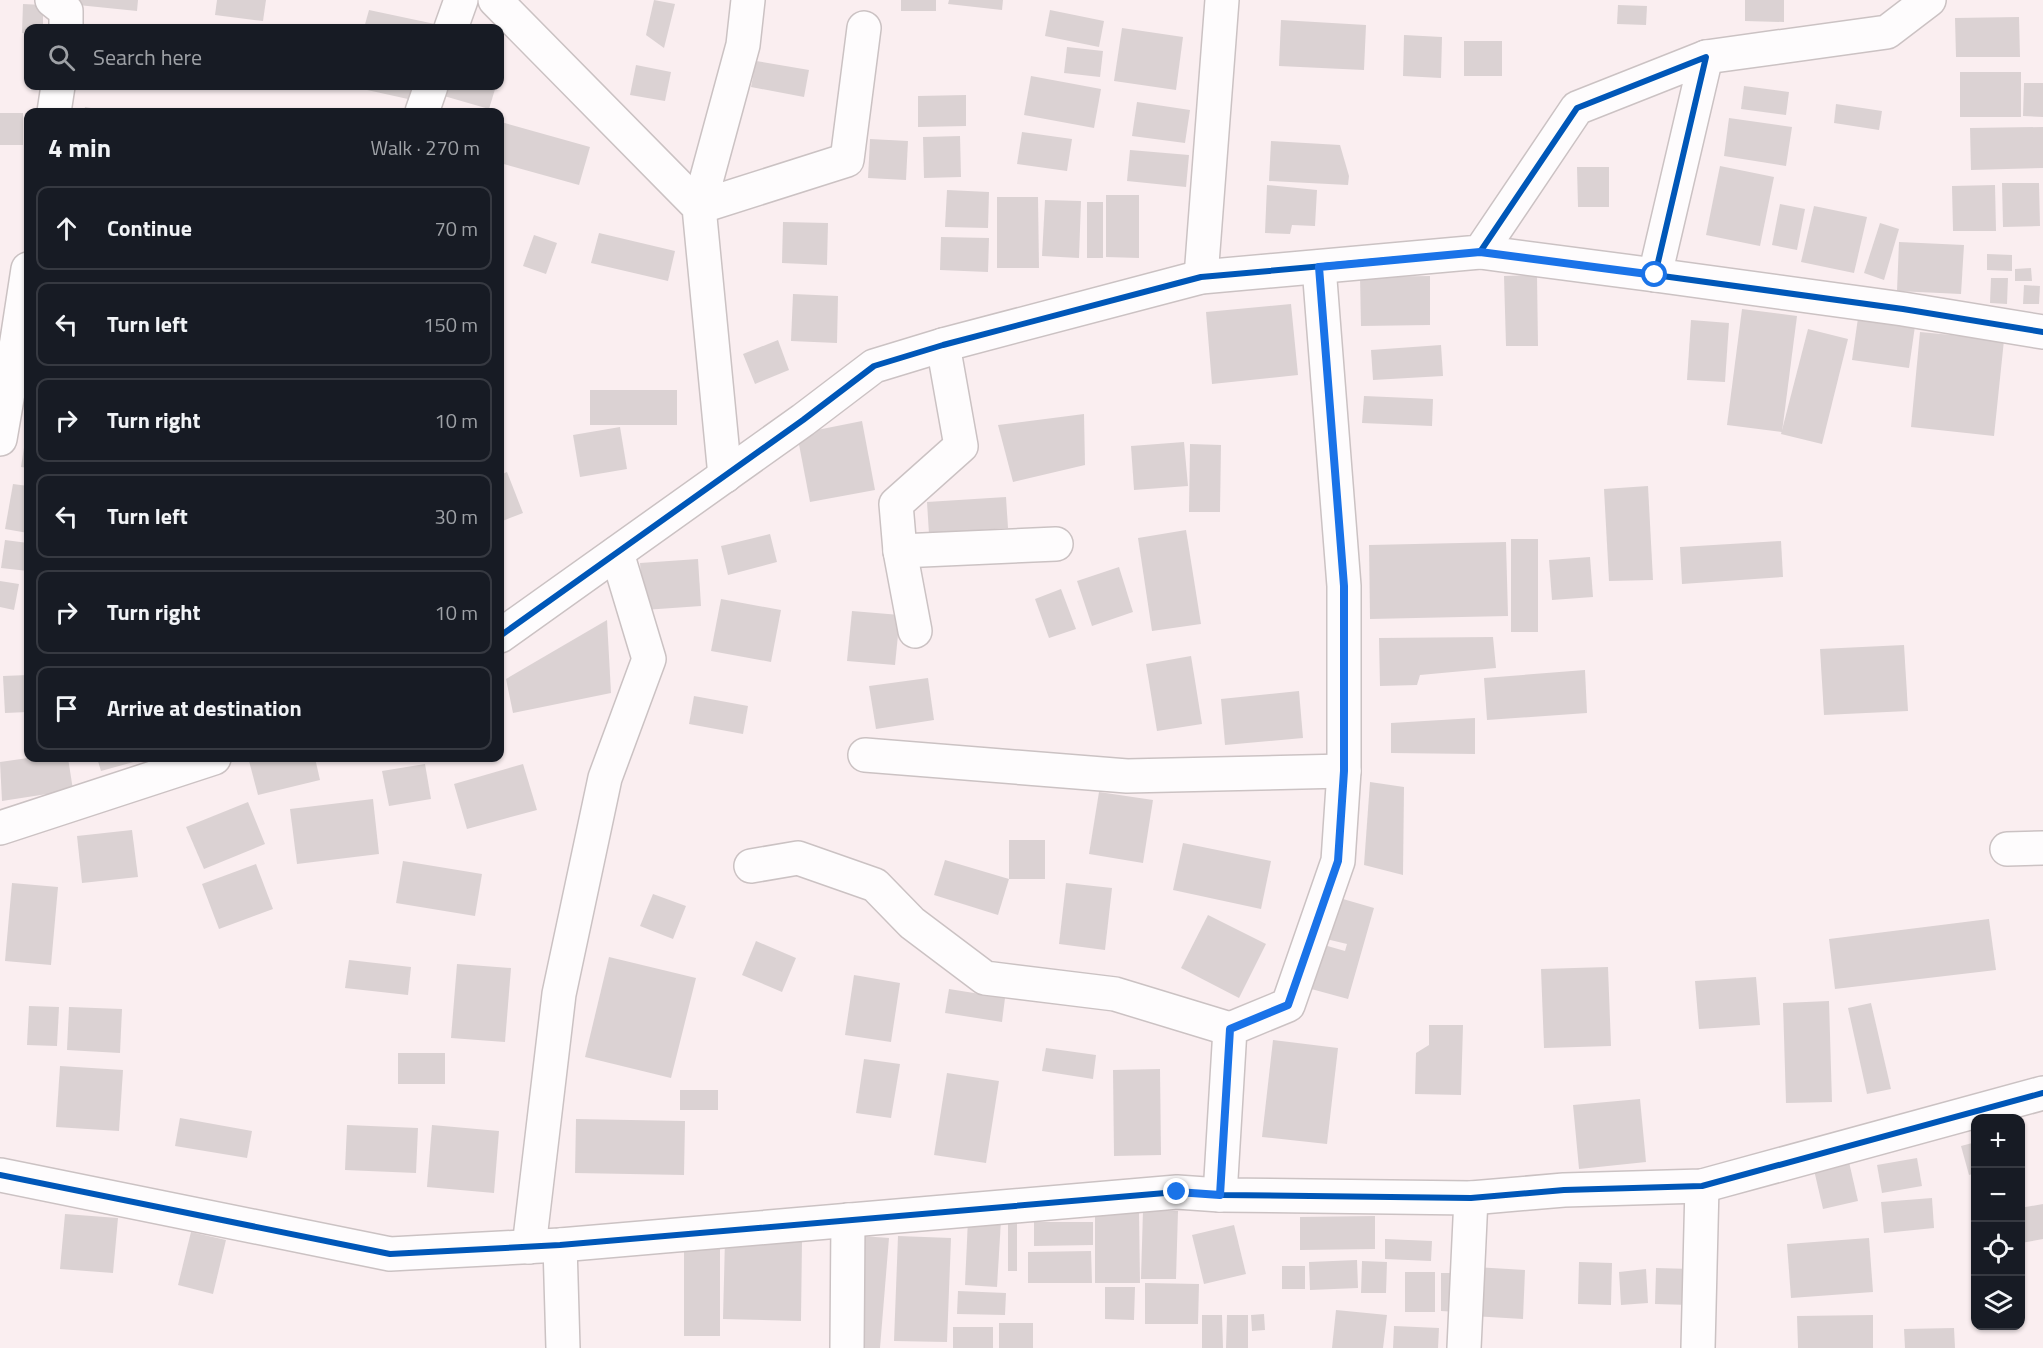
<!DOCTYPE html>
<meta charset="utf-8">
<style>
body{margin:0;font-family:"Titillium Web",sans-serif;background:#20242c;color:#f1f3f6}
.controls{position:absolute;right:18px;bottom:18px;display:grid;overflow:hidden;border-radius:12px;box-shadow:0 2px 4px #0004}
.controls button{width:54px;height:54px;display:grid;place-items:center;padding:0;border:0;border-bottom:2px solid #363941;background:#171b24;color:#f1f3f6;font:30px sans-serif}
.stop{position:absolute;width:18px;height:18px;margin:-14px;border:4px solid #1a73e8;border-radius:50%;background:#fff}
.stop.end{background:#1a73e8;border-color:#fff;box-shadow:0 2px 6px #0008}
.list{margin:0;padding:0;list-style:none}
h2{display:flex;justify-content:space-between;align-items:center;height:78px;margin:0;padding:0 24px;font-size:26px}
h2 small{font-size:20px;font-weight:400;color:#9ea1a6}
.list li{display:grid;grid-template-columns:39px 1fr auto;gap:18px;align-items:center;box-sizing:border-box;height:84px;margin:0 12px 12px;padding:0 12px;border:2px solid #363941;border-radius:12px}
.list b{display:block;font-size:22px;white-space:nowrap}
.list em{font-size:20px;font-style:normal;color:#9ea1a6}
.icon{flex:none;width:33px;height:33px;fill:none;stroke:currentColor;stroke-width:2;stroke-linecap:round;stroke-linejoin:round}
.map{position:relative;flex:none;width:2043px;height:1348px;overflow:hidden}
.search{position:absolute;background:#171b24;box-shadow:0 2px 4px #0004;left:24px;top:24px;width:480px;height:66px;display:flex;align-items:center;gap:15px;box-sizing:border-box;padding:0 21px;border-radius:12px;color:#9ea1a6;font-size:22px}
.panel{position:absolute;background:#171b24;box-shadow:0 2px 4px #0004;left:24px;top:108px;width:480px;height:654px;border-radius:12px}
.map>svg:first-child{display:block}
.building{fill:#dbd2d3}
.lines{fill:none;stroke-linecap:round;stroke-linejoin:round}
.minor-casing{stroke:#cbc2c3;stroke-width:36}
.tertiary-casing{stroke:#cbc2c3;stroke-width:36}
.minor{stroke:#fefcfd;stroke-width:33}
.tertiary{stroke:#fefcfd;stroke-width:33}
.cycleway-casing{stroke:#fdfdfd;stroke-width:10}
.cycleway{stroke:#0057b8;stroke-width:6}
.route{stroke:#1a73e8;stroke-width:8}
</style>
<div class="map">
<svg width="2043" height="1348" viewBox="0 0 2043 1348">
<rect width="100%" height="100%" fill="#faeef0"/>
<!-- building -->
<g class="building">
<polygon points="79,0 138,0 137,11 78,5"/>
<polygon points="217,0 266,0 263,21 215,15"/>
<polygon points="654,0 675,4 664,48 646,35"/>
<rect x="901" y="0" width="35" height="11"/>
<polygon points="949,0 1003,0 1002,10 948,4"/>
<polygon points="1745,0 1784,0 1784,22 1745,21"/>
<polygon points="23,4 43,5 43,28 28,28 28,34 22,33"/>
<polygon points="1618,5 1647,6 1646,25 1617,24"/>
<polygon points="369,10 435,24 434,28 364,28"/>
<polygon points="1050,10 1104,21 1099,47 1045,36"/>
<polygon points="2019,17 2020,57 1956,57 1955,18"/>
<polygon points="1281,20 1366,25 1364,70 1279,66"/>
<polygon points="1122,28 1183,37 1176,90 1114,81"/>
<polygon points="1404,35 1442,37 1441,78 1403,76"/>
<rect x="1464" y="41" width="38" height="35"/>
<polygon points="1067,47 1103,51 1100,77 1064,73"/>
<polygon points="756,61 809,70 804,97 751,87"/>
<polygon points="636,65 671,72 665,101 630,95"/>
<rect x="1960" y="72" width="61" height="45"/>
<polygon points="1031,76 1101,89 1094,128 1024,115"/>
<polygon points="2024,83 2043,83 2043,117 2023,116"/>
<polygon points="349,86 420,86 417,101"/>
<polygon points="447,86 496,86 489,109 444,96"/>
<polygon points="1744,86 1789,92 1786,115 1741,109"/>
<polygon points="966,95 966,126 918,127 918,96"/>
<polygon points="1137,102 1190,110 1185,143 1132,136"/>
<polygon points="1836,104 1882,111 1879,130 1834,123"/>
<polygon points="85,107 108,111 108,112 84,112"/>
<rect x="0" y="113" width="23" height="32"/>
<polygon points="1729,118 1792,127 1786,166 1724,156"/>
<polygon points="501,122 590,147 579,185 500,163"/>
<polygon points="2043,127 2043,168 1971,170 1970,128"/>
<polygon points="1022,132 1072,139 1067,171 1017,164"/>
<polygon points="960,136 961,177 924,178 923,137"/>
<polygon points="870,139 908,141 906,180 868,178"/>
<polygon points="1271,141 1340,145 1349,176 1348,185 1269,181"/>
<polygon points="1130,150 1189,155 1186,187 1127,181"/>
<polygon points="1720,166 1774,177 1760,246 1706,235"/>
<polygon points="1577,167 1609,167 1609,207 1578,207"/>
<polygon points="2002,183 2039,183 2040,226 2003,227"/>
<polygon points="1267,185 1317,190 1315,226 1292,225 1290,234 1265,233"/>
<polygon points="1995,185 1996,231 1953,231 1952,186"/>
<polygon points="947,190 989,192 988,228 945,227"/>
<polygon points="1106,195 1139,195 1139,258 1106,257"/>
<polygon points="997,197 1038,197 1039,268 997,268"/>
<polygon points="1045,200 1081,201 1079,258 1042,256"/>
<rect x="1087" y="202" width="16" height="56"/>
<polygon points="1780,204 1805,209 1797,250 1772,245"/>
<polygon points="1814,206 1867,217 1854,273 1801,262"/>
<polygon points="783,222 828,223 827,265 782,263"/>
<polygon points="1880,223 1899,229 1884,280 1864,273"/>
<polygon points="599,233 675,251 668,281 591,263"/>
<polygon points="534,235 557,243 546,274 523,266"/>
<polygon points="941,237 989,238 988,272 940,270"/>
<polygon points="1899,242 1964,245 1961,294 1897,291"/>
<polygon points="1987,254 2012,255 2012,271 1987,270"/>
<polygon points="2031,268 2032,281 2015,281 2015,269"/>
<polygon points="1537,275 1538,346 1506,346 1504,276"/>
<polygon points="1430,276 1430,325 1361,326 1360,277"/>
<polygon points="1991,278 2008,278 2007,304 1990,303"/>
<polygon points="2024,285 2040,286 2039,304 2023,304"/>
<polygon points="793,294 838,296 837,343 791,341"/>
<polygon points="1291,304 1298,375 1212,384 1206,312"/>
<polygon points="1742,309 1797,316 1782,432 1727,425"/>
<polygon points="1858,318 1915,326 1909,368 1852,360"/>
<polygon points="1691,320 1729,323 1725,382 1687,380"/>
<polygon points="1808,329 1848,339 1822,444 1781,434"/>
<polygon points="1920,332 2004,340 1994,436 1911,427"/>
<polygon points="778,340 789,370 755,384 743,354"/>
<polygon points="1441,345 1443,376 1373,380 1371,350"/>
<rect x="590" y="390" width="87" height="35"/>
<polygon points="1364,396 1433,399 1432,426 1362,423"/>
<polygon points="1084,414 1085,465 1013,482 998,425"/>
<polygon points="862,421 875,490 810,502 797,434"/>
<polygon points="620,427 627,469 580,477 573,435"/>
<polygon points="27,428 28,428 28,468 21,467"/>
<polygon points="1184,442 1188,486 1134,490 1131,446"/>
<polygon points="1190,444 1221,445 1220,512 1189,512"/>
<polygon points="507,472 523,513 500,522 500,475"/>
<polygon points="13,484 28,486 28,533 5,529"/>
<polygon points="1648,486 1653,580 1609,581 1604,489"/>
<polygon points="1006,497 1008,528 929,534 927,502"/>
<polygon points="1186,530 1201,624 1152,631 1138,538"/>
<polygon points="770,534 777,562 728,575 721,546"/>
<rect x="1511" y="539" width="27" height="93"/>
<polygon points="5,540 28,543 28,571 1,568"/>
<polygon points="1781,541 1783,577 1682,584 1680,547"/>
<polygon points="1506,542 1508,616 1370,619 1369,545"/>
<polygon points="1590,557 1593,597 1552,600 1549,560"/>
<polygon points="698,559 701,606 644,610 640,563"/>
<polygon points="1119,567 1133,612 1092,626 1077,581"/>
<polygon points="0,581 19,584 14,610 0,607"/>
<polygon points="1061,589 1076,629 1049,638 1035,599"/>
<polygon points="721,599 781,610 771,662 711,651"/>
<polygon points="852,611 900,615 895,665 847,661"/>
<polygon points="607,620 611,693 513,713 506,679"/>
<polygon points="1493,637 1496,668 1420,675 1417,685 1380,686 1379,638"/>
<polygon points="1904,645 1908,711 1824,715 1820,649"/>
<polygon points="1191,656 1202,724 1157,731 1146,664"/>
<polygon points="1585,670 1587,713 1487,720 1484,678"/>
<polygon points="28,675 28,712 5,713 3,676"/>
<polygon points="928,678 934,720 876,729 869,686"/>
<polygon points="1299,691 1303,738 1225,745 1221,699"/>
<polygon points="694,696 748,706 743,734 689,724"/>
<polygon points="1475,718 1475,754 1391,753 1391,723"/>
<polygon points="28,758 68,758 73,790 2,801 0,762"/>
<polygon points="97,758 148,758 101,771"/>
<polygon points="262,758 315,758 320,780 258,795 249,761"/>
<polygon points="425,764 431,799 389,806 382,771"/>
<polygon points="523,764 537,810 467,829 454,784"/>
<polygon points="1370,782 1404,787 1403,875 1364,865"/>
<polygon points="1099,792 1153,800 1143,863 1089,854"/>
<polygon points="373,799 379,854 297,864 290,809"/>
<polygon points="248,802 265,844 204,869 186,827"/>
<polygon points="132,830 138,877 82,883 77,836"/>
<rect x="1009" y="840" width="36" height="39"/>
<polygon points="1183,843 1271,861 1261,909 1173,890"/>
<polygon points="945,860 1009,879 998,915 934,895"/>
<polygon points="403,861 482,874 475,916 396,903"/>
<polygon points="256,864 273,909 219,929 202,884"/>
<polygon points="12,883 58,887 51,965 5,961"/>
<polygon points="1066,883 1112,888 1105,950 1059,944"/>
<polygon points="653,894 686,906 673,939 640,926"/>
<polygon points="1343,899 1374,908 1348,999 1304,987 1317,943 1345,951 1347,944 1322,938"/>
<polygon points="1208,915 1266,944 1239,998 1181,968"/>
<polygon points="1989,919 1996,970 1835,989 1829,939"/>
<polygon points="756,941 796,958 782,992 742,975"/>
<polygon points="609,957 696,978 671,1078 585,1057"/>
<polygon points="349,960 411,967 408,995 345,988"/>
<polygon points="457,964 511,968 505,1042 451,1038"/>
<polygon points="1608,967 1611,1046 1544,1048 1541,969"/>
<polygon points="854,975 900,983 891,1042 845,1035"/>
<polygon points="1756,977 1760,1025 1699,1029 1695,981"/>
<polygon points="949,989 1005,998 1002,1022 945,1013"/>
<polygon points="1829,1001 1832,1102 1786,1103 1783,1003"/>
<polygon points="1871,1003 1891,1089 1867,1094 1848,1008"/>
<polygon points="29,1006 59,1007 57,1046 27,1045"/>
<polygon points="69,1007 122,1009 120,1053 67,1050"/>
<polygon points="1429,1025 1463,1025 1461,1095 1415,1094 1416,1053 1429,1045"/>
<polygon points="1273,1040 1338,1048 1327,1144 1262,1137"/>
<polygon points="1046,1048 1096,1055 1093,1079 1042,1071"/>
<rect x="398" y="1053" width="47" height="31"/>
<polygon points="864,1059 900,1064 891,1118 856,1113"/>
<polygon points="60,1066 123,1070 119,1131 56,1127"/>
<polygon points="1160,1069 1161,1155 1114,1156 1113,1070"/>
<polygon points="947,1073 999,1081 986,1163 934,1155"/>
<rect x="680" y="1090" width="38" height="20"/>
<polygon points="1640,1099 1646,1162 1579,1169 1573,1105"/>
<polygon points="180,1118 252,1131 247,1158 175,1146"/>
<polygon points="576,1119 685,1121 684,1175 575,1173"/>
<polygon points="347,1125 418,1128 416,1173 345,1170"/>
<polygon points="432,1125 499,1131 494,1193 427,1187"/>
<polygon points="1976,1142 1976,1173 1969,1175 1961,1146"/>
<polygon points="1917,1158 1922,1186 1882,1193 1877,1165"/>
<polygon points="1849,1162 1858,1201 1823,1209 1814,1170"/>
<polygon points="1932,1198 1934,1228 1884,1233 1881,1202"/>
<polygon points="2043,1204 2043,1239 2021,1243 2020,1208"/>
<polygon points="1139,1210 1140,1283 1095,1283 1095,1211"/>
<polygon points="1143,1210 1178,1211 1176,1279 1141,1279"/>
<polygon points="65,1214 118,1218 113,1273 60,1269"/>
<polygon points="1375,1216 1375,1249 1300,1250 1300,1217"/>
<polygon points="968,1219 1001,1220 997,1287 965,1285"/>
<rect x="1008" y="1222" width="9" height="49"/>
<polygon points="1034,1222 1093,1222 1093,1245 1034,1246"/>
<polygon points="1234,1225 1246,1274 1204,1284 1192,1235"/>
<polygon points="191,1232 226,1240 213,1294 178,1285"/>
<polygon points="862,1236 889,1238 880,1348 854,1348"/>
<polygon points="898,1236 951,1238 947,1342 894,1341"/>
<polygon points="1869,1238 1873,1292 1791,1298 1787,1244"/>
<polygon points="725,1239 802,1240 801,1321 723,1319"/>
<polygon points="1385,1239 1432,1241 1431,1261 1385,1259"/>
<polygon points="684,1240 720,1241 720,1336 684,1336"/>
<polygon points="1091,1251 1092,1283 1028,1283 1028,1252"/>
<polygon points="1357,1260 1358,1288 1310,1290 1309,1262"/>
<polygon points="1362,1261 1387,1262 1386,1293 1361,1293"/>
<polygon points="1579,1262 1612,1263 1611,1305 1578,1304"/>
<rect x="1282" y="1266" width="23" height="23"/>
<polygon points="1475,1267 1525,1270 1523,1319 1472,1316"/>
<polygon points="1656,1268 1691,1269 1690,1305 1655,1304"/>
<polygon points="1646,1269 1648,1303 1621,1305 1619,1272"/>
<rect x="1405" y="1272" width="30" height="40"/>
<polygon points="1441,1273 1459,1273 1458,1312 1441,1311"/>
<polygon points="1145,1283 1199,1284 1198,1324 1145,1324"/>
<polygon points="1105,1287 1135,1287 1134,1320 1105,1319"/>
<polygon points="958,1291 1006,1293 1005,1315 957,1314"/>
<polygon points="1336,1310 1387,1315 1383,1348 1332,1348"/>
<polygon points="1264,1314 1265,1330 1252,1331 1251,1315"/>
<polygon points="1202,1315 1222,1315 1223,1348 1202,1348"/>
<polygon points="1227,1315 1248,1315 1248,1348 1226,1348"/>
<polygon points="1873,1315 1873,1348 1798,1348 1797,1316"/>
<rect x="999" y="1323" width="34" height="25"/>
<polygon points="1394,1326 1439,1328 1438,1348 1393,1348"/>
<rect x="953" y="1327" width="40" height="21"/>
<polygon points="1954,1328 1955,1348 1905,1348 1904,1329"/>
</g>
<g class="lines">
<!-- minor casing -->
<g class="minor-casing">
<g id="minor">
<polyline points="52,0 66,11 66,28"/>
<polyline points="495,0 699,207 725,476"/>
<polyline points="748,0 743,45 699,207 847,160 864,28"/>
<polyline points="451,28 461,0"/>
<polyline points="1706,57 1887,32 1929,0"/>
<polyline points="54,112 58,86"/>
<polyline points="422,112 431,86"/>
<polyline points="1480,252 1655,275"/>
<polyline points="1201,277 1222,0"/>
<polyline points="943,345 961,446 896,504 900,551 1056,544"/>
<polyline points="16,347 28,269"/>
<polyline points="0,439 16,347 28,349"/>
<polyline points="900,551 915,631"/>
<polyline points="500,636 803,420 874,366 943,345 1201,277 1480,252 1577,108 1706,57 1655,275 1903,309 2043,332"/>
<polyline points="865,755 1127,776 1344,771"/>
<polyline points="0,828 214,758"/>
<polyline points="2007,849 2043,848"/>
<polyline points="751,866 798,858 875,885 912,923 985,978 1115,994 1230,1029"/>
<polyline points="1220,1195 1230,1029 1288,1005 1338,861 1344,771 1344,586 1319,267"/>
<polyline points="560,1245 563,1348"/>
<polyline points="529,1247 559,994 605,778 649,659 617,553"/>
<polyline points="847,1348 848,1220"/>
<polyline points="1464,1348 1471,1198"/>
<polyline points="1698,1348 1702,1186"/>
</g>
</g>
<!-- tertiary casing -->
<g class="tertiary-casing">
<polyline id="tertiary" points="0,1175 390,1254 560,1245 1177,1192 1220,1195 1471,1198 1564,1190 1702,1186 2043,1093"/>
</g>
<!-- minor -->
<use href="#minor" class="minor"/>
<!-- tertiary -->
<use href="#tertiary" class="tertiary"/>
<!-- cycleway casing -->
<g class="cycleway-casing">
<g id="cycleway">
<polyline points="500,636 803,420 874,366 943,345 1201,277 1480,252 1577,108 1706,57 1655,275 1903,309 2043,332"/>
<polyline points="0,1175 390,1254 560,1245 1177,1192 1220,1195 1471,1198 1564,1190 1702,1186 2043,1093"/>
</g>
</g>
<!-- cycleway -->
<use href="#cycleway" class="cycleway"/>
</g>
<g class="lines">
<!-- route -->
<polyline class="route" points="1177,1192 1220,1195 1230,1029 1288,1005 1338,861 1344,771 1344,586 1319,267 1480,252 1655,275"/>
</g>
</svg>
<div class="controls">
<button>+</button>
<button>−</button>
<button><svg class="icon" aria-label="locate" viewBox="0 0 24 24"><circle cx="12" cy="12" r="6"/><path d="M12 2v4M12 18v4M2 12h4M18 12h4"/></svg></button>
<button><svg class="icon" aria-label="layers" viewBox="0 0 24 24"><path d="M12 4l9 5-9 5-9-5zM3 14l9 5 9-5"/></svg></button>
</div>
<div class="stop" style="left:1655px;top:275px"></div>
<div class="stop end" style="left:1177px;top:1192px"></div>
<div class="search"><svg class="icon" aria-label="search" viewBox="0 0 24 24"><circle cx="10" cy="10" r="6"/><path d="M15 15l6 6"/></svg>Search here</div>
<section class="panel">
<h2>4 min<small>Walk · 270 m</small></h2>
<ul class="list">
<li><svg class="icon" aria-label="ahead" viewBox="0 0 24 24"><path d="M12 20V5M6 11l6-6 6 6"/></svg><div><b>Continue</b></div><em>70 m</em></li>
<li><svg class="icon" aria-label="left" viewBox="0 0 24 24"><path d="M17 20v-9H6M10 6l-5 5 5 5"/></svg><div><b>Turn left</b></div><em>150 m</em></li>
<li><svg class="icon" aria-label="right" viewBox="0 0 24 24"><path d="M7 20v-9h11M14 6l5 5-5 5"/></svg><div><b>Turn right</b></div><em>10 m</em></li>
<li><svg class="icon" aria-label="left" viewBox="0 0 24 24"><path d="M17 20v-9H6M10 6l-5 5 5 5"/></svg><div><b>Turn left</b></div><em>30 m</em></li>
<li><svg class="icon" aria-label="right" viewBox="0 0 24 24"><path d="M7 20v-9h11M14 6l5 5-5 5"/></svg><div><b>Turn right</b></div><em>10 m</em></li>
<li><svg class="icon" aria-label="arrive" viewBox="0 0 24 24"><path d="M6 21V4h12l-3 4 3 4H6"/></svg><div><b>Arrive at destination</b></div></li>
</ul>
</section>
</div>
